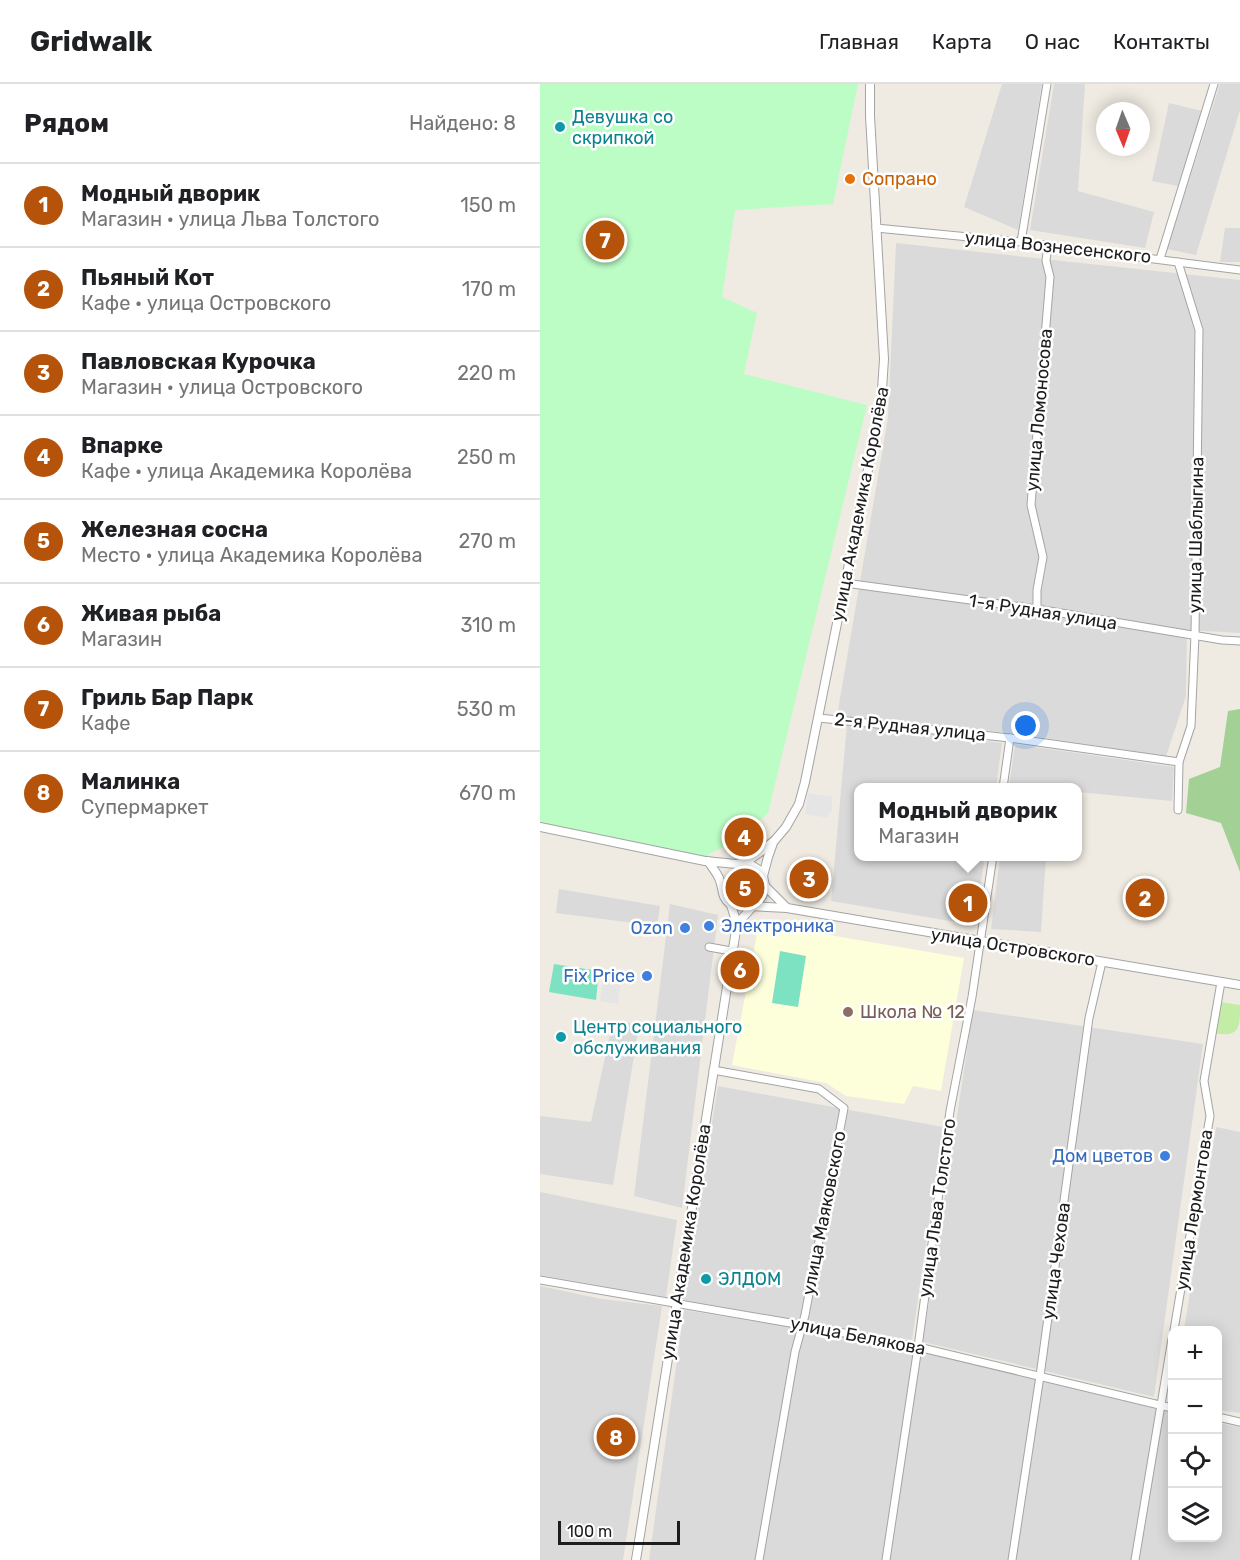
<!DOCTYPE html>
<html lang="ru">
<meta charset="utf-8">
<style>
body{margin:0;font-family:Rubik,sans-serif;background:#f2f2f2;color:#202124}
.controls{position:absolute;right:18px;bottom:18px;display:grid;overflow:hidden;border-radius:12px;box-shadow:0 3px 15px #0003}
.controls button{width:54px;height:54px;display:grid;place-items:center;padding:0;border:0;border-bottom:2px solid #e0e0e0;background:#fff;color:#202124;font:30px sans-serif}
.compass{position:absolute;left:556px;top:18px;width:54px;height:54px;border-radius:50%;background:#fff;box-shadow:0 3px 15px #0003;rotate:178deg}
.scale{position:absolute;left:18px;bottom:15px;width:122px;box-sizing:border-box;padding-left:6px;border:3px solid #1d1d1d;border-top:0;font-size:16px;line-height:21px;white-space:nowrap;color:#1d1d1d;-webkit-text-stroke:4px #fff;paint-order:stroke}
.you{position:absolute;left:486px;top:642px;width:21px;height:21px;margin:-15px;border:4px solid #fff;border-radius:50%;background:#1a73e8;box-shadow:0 0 0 9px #1a73e833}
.badge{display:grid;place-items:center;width:39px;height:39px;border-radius:50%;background:#b45309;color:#fff;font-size:20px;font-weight:700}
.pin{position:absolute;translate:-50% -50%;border:3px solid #fff;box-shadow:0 2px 6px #0006}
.popup{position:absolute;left:314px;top:699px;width:228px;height:78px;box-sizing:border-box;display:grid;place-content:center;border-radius:12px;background:#fff;filter:drop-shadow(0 2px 4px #0005);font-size:20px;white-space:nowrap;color:#757577}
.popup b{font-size:22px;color:#202124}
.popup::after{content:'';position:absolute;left:50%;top:100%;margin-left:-12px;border:12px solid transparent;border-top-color:#fff}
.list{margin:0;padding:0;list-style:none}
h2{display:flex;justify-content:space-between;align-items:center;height:78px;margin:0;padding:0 24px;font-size:26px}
h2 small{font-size:20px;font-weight:400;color:#757577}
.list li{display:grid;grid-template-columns:39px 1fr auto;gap:18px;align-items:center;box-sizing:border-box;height:84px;padding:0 24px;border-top:2px solid #e0e0e0}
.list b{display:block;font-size:22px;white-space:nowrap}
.list p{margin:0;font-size:20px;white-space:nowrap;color:#757577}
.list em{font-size:20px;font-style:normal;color:#757577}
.icon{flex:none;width:33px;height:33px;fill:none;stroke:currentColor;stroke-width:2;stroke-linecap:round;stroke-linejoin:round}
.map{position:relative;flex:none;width:700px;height:1476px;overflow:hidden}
header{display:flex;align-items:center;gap:36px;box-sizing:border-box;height:84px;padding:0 30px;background:#fff;border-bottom:2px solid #e0e0e0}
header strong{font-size:28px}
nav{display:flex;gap:33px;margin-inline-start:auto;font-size:21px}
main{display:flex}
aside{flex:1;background:#fff}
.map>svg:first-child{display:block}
.residential{fill:#dbdada}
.education{fill:#fdffdb}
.grass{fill:#c3eca5}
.forest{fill:#a2d095}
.park{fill:#bcfcc5}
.pitch{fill:#7ce2c1}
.parking{fill:#e5e5e5}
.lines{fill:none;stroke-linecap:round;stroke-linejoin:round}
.minor-casing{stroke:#a4a4a4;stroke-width:9}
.tertiary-casing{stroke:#a4a4a4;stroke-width:10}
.minor{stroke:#fff;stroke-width:7}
.tertiary{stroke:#fff;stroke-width:8}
.culture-dot{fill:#0f9aa8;stroke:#fff;stroke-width:2}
.food-dot{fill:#e8710a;stroke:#fff;stroke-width:2}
.shop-dot{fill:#3f7fe0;stroke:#fff;stroke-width:2}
.education-dot{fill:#8d6e63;stroke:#fff;stroke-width:2}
.labels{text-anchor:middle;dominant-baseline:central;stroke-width:5;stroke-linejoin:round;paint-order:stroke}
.culture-label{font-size:18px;fill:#0d838f;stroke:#fff;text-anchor:start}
.food-label{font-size:18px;fill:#c56008;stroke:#fff;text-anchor:start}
.street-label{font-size:18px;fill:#1d1d1d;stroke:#fff}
.shop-label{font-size:18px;fill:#366cbe;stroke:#fff;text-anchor:end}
.education-label{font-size:18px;fill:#785e54;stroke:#fff;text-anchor:start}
</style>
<header>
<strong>Gridwalk</strong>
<nav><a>Главная</a><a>Карта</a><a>О нас</a><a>Контакты</a></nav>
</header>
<main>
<aside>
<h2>Рядом<small>Найдено: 8</small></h2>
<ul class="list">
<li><span class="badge">1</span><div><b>Модный дворик</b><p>Магазин · улица Льва Толстого</p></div><em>150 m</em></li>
<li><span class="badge">2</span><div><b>Пьяный Кот</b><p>Кафе · улица Островского</p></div><em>170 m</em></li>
<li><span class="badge">3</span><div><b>Павловская Курочка</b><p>Магазин · улица Островского</p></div><em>220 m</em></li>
<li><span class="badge">4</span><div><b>Впарке</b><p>Кафе · улица Академика Королёва</p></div><em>250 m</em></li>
<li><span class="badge">5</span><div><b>Железная сосна</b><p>Место · улица Академика Королёва</p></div><em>270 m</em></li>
<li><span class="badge">6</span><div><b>Живая рыба</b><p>Магазин</p></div><em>310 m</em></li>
<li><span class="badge">7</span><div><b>Гриль Бар Парк</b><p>Кафе</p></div><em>530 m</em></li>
<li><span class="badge">8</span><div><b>Малинка</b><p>Супермаркет</p></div><em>670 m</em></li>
</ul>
</aside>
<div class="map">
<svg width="700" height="1476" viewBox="0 0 700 1476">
<rect width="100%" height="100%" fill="#efebe2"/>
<!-- residential -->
<g class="residential">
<polygon points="462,0 502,0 478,146 424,123"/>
<polygon points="514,0 545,0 538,107 614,128 605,164 490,146"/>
<polygon points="680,0 700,0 700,26 656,171 627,165"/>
<polygon points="629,19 662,27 638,102 612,97"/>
<polygon points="685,144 700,144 700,178 680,178"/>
<polygon points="356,159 700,196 700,549 647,546 646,612 626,672 471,649 297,632 348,334"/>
<polygon points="307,640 462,659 456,703 318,704 318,772 445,773 434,841 291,817"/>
<polygon points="475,660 634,683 632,717 538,708 538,704 469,703"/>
<polygon points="460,773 506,773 501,848 451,845"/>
<polygon points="19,805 120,822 117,842 16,829"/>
<polygon points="130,820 178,831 142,1124 94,1112"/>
<polygon points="433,926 663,960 614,1313 383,1258"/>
<polygon points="73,936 99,941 73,1101 0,1090 0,1032 51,1038"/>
<polygon points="178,1002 403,1043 372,1256 143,1216"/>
<polygon points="676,1043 700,1048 700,1329 678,1326 678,1246 644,1246"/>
<polygon points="0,1108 137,1136 126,1213 0,1191"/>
<polygon points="0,1202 62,1215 122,1222 83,1476 0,1476"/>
<polygon points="144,1226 371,1262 632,1329 632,1454 678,1454 678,1339 700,1343 700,1476 109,1476"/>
</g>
<!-- education -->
<polygon class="education" points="219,839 424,874 401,1007 373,1002 364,1020 306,1012 286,999 192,981"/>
<!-- grass -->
<path class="grass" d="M680 918 700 921C700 943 700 954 674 949Z"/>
<!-- forest -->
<polygon class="forest" points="700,625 700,788 681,739 646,729 649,695 680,683 688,627"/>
<!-- park -->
<polygon class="park" points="0,0 318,0 293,120 195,126 182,213 217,229 204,290 327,321 228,729 200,756 170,769 165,777 0,742"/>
<!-- pitch -->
<g class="pitch">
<polygon points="240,867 266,872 258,923 232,919"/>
<polygon points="14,880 59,887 56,916 9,908"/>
</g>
<!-- parking -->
<g class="parking">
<polygon points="268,709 292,713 292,728 289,727 288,734 265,730"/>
<polygon points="64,888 82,891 78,920 60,917"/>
</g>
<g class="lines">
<!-- minor casing -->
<g class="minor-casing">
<g id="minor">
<polyline points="336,144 481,158 700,186"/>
<polyline points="481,158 507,0"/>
<polyline points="620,175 674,0"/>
<polyline points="305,499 497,525 682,556 700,557"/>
<polyline points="497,525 497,506 503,473 491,421 510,193 506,177 508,161"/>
<polyline points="279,634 470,654 639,678"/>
<polyline points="463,704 470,654"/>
<polyline points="638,726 639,678 651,642 655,551 659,246 638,178"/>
<polyline points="169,863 191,867"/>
<polyline points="173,986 279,1005 304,1024 265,1231 255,1268 219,1476"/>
<polyline points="0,1196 262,1241 378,1263 632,1324"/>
<polyline points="634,1246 670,1032 664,997 681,898"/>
<polyline points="678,1333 700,1338"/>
<polyline points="346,1476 378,1263 410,1027 432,913 453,772"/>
<polyline points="472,1476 500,1292 549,934 562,878"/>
<polyline points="595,1476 632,1255"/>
</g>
</g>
<!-- tertiary casing -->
<g class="tertiary-casing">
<g id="tertiary">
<polyline points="0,743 165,777 196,780 206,778 219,769 235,756 246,743 259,720 265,698 341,321 344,275 330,32 330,0"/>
<path d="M168 777C172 783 176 788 179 794 184 805 180 812 191 821L247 824 700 901"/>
<polyline points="206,778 219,786 223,792"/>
<polyline points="225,802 246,823"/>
<polyline points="197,840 222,812 225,802 223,792 228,773 233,759"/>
<polyline points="96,1476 197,840 191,821"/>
</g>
</g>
<!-- minor -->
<use href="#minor" class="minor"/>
<!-- tertiary -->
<use href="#tertiary" class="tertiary"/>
</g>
<!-- markers -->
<g class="culture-dot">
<circle cx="20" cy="43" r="6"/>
<circle cx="21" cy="953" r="6"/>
<circle cx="166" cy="1195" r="6"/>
</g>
<circle class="food-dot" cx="310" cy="95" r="6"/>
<g class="shop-dot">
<circle cx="169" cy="842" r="6"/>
<circle cx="145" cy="844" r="6"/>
<circle cx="107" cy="892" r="6"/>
<circle cx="625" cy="1072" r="6"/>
</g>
<circle class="education-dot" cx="308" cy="928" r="6"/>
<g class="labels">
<!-- culture labels -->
<g class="culture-label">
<text x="32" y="33">Девушка со<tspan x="32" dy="21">скрипкой</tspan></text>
<text x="33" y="943">Центр социального<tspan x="33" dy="21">обслуживания</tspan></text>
<text x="178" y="1195">ЭЛДОМ</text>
</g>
<!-- food labels -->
<g class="food-label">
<text x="322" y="95">Сопрано</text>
</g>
<!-- street labels -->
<g class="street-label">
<text transform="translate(518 163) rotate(6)">улица Вознесенского</text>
<text transform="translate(499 326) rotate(-85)">улица Ломоносова</text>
<text transform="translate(320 420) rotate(-79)">улица Академика Королёва</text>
<text transform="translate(656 451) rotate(-89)">улица Шаблыгина</text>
<text transform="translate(503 528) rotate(9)">1-я Рудная улица</text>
<text transform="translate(370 643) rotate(6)">2-я Рудная улица</text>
<text transform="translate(473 863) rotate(9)">улица Островского</text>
<text transform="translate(397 1124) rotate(-82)">улица Льва Толстого</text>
<text transform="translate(654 1126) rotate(-81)">улица Лермонтова</text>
<text transform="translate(284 1129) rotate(-79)">улица Маяковского</text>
<text transform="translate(146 1158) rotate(-81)">улица Академика Королёва</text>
<text transform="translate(516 1177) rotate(-82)">улица Чехова</text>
<text transform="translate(318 1252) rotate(11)">улица Белякова</text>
</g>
<!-- shop labels -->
<g class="shop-label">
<text x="181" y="842" text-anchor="start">Электроника</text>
<text x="133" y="844">Ozon</text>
<text x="95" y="892">Fix Price</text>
<text x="613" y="1072">Дом цветов</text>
</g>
<!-- education labels -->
<g class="education-label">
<text x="320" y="928">Школа № 12</text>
</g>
</g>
</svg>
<div class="controls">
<button>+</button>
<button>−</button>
<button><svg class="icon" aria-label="locate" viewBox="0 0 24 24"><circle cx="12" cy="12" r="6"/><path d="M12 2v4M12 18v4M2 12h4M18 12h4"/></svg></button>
<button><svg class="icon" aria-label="layers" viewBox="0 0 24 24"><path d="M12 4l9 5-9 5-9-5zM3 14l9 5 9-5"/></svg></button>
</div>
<svg class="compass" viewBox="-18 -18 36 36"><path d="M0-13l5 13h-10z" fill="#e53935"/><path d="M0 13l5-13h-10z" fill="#757577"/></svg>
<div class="scale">100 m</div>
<div class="you"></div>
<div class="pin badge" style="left:428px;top:819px">1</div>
<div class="popup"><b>Модный дворик</b>Магазин</div>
<div class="pin badge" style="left:605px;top:814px">2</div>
<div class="pin badge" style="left:269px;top:795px">3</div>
<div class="pin badge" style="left:204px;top:753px">4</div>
<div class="pin badge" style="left:205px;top:804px">5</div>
<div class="pin badge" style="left:200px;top:886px">6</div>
<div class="pin badge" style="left:65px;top:156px">7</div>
<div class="pin badge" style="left:76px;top:1353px">8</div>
</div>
</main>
